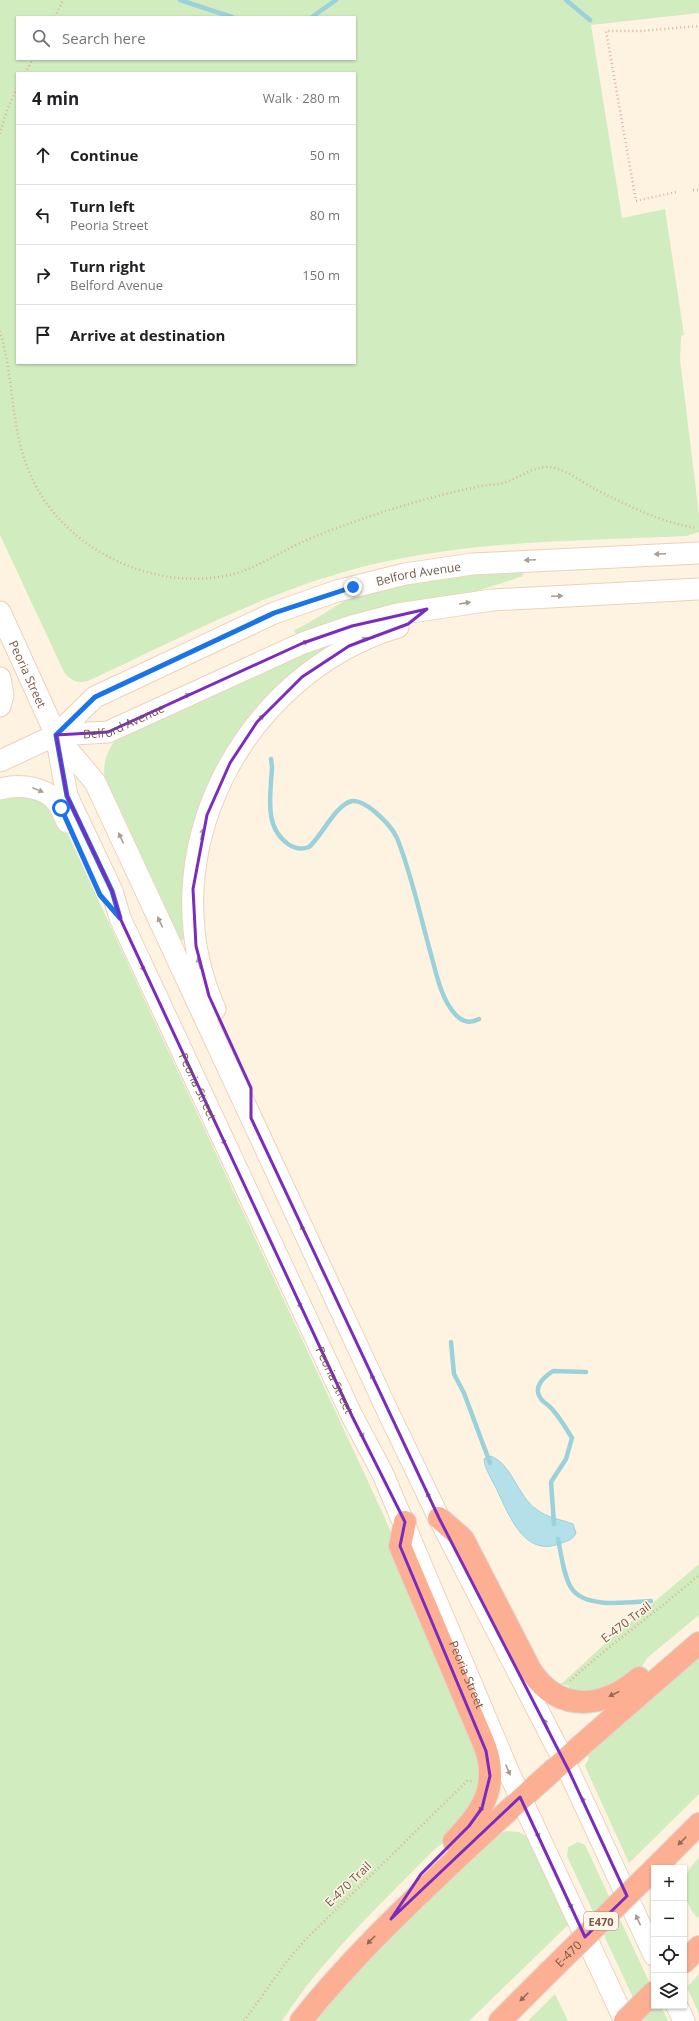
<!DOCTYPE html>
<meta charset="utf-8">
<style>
body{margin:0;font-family:"Open Sans",sans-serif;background:#f6f6f6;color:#202124}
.controls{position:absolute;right:12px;bottom:12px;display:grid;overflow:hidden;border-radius:0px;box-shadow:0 1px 3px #0004}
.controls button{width:36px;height:36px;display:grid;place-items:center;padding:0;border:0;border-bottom:1px solid #e0e0e0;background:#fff;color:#202124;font:20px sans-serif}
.stop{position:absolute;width:12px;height:12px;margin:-9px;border:3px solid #1a73e8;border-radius:50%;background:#fff}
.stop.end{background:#1a73e8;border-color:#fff;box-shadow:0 1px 4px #0008}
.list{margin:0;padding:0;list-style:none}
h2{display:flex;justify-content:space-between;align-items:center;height:52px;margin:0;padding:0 16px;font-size:17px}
h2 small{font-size:13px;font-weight:400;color:#757577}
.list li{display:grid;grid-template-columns:26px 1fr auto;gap:12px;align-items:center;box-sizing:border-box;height:60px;padding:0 16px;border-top:1px solid #e0e0e0}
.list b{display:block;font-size:15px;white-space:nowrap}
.list p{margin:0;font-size:13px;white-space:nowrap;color:#757577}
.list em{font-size:13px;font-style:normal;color:#757577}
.icon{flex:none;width:22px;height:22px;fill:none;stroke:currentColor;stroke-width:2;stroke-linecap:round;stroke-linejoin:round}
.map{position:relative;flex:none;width:699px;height:2021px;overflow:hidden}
.search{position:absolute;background:#fff;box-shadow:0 1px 3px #0004;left:16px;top:16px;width:340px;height:44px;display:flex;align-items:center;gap:10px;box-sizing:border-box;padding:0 14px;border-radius:0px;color:#757577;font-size:15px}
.panel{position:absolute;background:#fff;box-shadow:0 1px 3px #0004;left:16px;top:72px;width:340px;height:292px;border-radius:0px}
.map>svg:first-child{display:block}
.green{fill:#d1ecbf;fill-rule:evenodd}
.water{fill:#b4e1e9;stroke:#9ad1db}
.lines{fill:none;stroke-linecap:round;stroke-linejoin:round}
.stream{stroke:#9ad1db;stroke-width:4.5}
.secondary-casing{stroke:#ead2bc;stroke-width:23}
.highway-casing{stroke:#ded7d3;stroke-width:24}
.path{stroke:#dab39a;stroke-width:2.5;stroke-dasharray:1 3;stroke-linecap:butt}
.secondary{stroke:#fff;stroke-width:21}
.highway{stroke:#fdaf93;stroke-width:22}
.highway-bridge-casing{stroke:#ded7d3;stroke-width:24;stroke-linecap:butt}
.highway-bridge{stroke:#fdaf93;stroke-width:22}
.oneway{fill:#ad9b90}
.oneway2{fill:#926955}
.route{stroke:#1a73e8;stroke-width:5}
.marked{fill:none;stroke:#7b2cbf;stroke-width:3;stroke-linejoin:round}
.labels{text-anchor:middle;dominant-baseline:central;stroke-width:3;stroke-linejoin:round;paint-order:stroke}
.shield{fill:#fff6e9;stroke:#a08777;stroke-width:1}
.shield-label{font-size:11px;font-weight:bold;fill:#775846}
.street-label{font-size:12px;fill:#775846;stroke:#fff6e9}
</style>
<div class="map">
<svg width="699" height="2021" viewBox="0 0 699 2021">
<rect width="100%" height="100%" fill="#fef3e1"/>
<!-- green -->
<g class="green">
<path d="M0 0H699V13L591 25 622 218 665 209 684 335 681 336 680 359 699 515V532L686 536C579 541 471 540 366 566 269 590 178 639 88 681 78 684 70 680 64 672L0 535ZM17 17H355V59H17ZM17 73H355V363H17Z"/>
<path d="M521 570 523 576 474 592 403 604 297 636 294 630C317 621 335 603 359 595 411 578 467 574 521 570Z"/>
<path d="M324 646 325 651 234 743 186 939 181 940 179 939 105 779C102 765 107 749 117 739L271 666Z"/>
<path d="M8 795 38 797 58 813 384 1516 478 1740 480 1789 450 1838 436 1848C382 1903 324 1956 282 2021H0V798Z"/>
<polygon points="699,1564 699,1615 647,1658 639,1672 611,1691 568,1692 569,1686 561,1684 607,1642"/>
<polygon points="699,1657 699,1794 629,1863 588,1773 585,1765 589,1759 587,1753"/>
<polygon points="506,1831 519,1832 526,1836 569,1924 469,2021 316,2021 352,1978 388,1939 495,1835"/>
<polygon points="578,1842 585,1845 654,1992 654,2006 661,2006 668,2021 644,2021 567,1856 568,1847"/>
<path d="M699 1857V1916L697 1918C680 1895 679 1878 699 1857Z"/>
<polygon points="699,1974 699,2014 687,1987"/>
<polygon points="555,1994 568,2021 528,2021"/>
</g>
<!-- water -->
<path class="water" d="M490 1456C511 1462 518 1497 536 1509 547 1518 560 1519 573 1524L576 1533C573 1540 567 1541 559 1544 524 1557 509 1515 497 1490 493 1481 485 1470 484 1459Z"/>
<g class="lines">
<!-- stream -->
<g class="stream">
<polyline points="180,0 232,17"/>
<polyline points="566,0 590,20"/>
<polyline points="312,17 336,0"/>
<path d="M271 759 272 767C271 793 263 827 288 844 295 849 301 850 309 847 322 836 335 805 352 801 360 800 368 806 374 811 383 819 392 827 397 838 412 875 421 920 432 958 437 977 442 1000 455 1014 462 1022 470 1024 479 1019"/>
<polyline points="451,1342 454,1374 464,1393 490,1463"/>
<path d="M554 1524 551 1482 566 1459 572 1438C566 1428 560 1418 552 1409 549 1405 544 1403 541 1399 532 1387 544 1377 553 1371L586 1372"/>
<path d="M558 1539C561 1553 564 1579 572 1589 586 1609 629 1602 651 1601"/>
</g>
<!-- secondary casing -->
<g class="secondary-casing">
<g id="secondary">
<path id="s1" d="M0 612 56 735 67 796 112 891 120 918 352 1416 382 1472 509 1773 625 2021"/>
<polyline points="0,678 3,695 0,706"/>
<path id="s2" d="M56 735 108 732 303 643 352 626 398 614 492 600 699 589"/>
<polyline points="56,736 95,782 389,1414 439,1518 569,1771 654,1955"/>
<path id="s3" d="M0 761 56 735 95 697 274 613 337 591 405 574 472 564 699 553"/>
<path d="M0 789C19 784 47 786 59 805 62 810 64 816 67 822"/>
<path d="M215 1009C147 856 242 674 398 627"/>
<polyline points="677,2006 684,2021"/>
</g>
</g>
<!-- highway casing -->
<g class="highway-casing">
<g id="highway">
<path d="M439 1518 463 1539 531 1671C560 1714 604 1708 639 1678"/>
<path d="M405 1522 400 1546 484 1744C500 1785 483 1812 454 1841"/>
<polyline points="655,1868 699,1824"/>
<polyline points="684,1962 699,1947"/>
<path d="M301 2021C347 1963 399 1913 453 1862 533 1786 616 1715 699 1643"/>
<polyline points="500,2021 548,1973"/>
</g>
</g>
<!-- path -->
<g class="path">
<polyline points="55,17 63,0"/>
<polyline points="25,73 33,59"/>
<polyline points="0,134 7,110 17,88"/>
<polyline points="693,190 699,190"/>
<polyline points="676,192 636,201 606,31 641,31 699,26"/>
<path d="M0 331C4 345 7 359 9 374 14 408 16 442 30 474 62 549 154 594 234 574 257 567 276 555 298 544 317 535 337 528 356 521 394 508 433 496 472 488 482 485 493 485 503 483 517 479 529 469 544 467 563 466 581 482 597 490 629 506 660 522 696 528"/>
<path d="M570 1681C611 1643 657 1612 699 1575"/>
<polyline points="244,2021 284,1965 305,1940 467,1781 472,1781"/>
</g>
<!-- secondary -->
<use href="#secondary" class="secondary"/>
<!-- highway -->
<use href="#highway" class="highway"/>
<!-- highway-bridge casing -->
<g class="highway-bridge-casing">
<g id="highway-bridge">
<path id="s4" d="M548 1973 654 1869"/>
<polyline points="625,2021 654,1992"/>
</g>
</g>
<!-- highway-bridge -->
<use href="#highway-bridge" class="highway-bridge"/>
</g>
<!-- one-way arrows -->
<defs><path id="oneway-solid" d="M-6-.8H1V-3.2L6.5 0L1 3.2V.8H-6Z"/></defs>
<g class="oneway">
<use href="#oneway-solid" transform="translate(660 554) rotate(177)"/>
<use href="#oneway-solid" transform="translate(530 560) rotate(178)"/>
<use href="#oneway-solid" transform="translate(557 596) rotate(-3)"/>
<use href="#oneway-solid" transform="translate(465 603) rotate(-9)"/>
<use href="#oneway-solid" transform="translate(362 640) rotate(-24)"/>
<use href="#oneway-solid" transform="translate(303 643) rotate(-21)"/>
<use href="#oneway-solid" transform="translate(185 696) rotate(-25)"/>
<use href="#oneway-solid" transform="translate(260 719) rotate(-51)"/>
<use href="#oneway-solid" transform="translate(38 790) rotate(22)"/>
<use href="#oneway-solid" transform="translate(202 834) rotate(-77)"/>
<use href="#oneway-solid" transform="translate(121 838) rotate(-115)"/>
<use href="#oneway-solid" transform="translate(160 922) rotate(-115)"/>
<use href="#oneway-solid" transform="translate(199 963) rotate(-104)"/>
<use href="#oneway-solid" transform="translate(142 966) rotate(65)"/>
<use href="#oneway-solid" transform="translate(223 1140) rotate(65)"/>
<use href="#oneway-solid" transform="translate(303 1230) rotate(-115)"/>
<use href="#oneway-solid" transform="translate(299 1303) rotate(65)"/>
<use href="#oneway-solid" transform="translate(373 1379) rotate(-115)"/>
<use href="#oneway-solid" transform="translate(361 1433) rotate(61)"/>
<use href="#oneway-solid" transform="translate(429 1497) rotate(-116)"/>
<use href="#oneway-solid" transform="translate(546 1724) rotate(-118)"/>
<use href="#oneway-solid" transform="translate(508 1770) rotate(67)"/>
<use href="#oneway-solid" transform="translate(584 1802) rotate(-115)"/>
<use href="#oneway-solid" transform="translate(537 1833) rotate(65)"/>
<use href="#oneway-solid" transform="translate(570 1904) rotate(65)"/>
<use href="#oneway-solid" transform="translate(638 1920) rotate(-115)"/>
</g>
<g class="oneway2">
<use href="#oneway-solid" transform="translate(614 1694) rotate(154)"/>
<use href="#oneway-solid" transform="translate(482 1807) rotate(116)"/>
<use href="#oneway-solid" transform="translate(682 1841) rotate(135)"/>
<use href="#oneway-solid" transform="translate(371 1940) rotate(134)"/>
<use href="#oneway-solid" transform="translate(524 1997) rotate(135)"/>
</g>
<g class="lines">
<!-- route -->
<polyline class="route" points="61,808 100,895 120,918 112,891 67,796 56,735 95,697 274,613 353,587"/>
</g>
<!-- marked area -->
<path class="marked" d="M427 609 408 624 349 646 302 677 257 722 230 763 207 815 193 889 196 946 209 996 251 1088V1118L439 1518 569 1771 627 1896 585 1937 520 1797 391 1919 421 1874 469 1826 482 1808 490 1776 486 1751 400 1546 405 1522 352 1416 120 918 112 891 67 796 56 735 108 732 303 643 352 626Z"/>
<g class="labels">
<!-- shield labels -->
<rect class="shield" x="584" y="1912" width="34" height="18" rx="3"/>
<g class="shield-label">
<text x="601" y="1921">E470</text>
</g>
<!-- street labels -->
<g class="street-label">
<text stroke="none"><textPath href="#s3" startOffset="464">Belford Avenue</textPath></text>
<text stroke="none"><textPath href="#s1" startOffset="68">Peoria Street</textPath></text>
<text stroke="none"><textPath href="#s2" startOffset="70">Belford Avenue</textPath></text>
<text stroke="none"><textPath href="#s1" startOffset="516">Peoria Street</textPath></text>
<text stroke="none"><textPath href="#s1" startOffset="840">Peoria Street</textPath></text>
<text transform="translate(626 1622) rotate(-37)">E-470 Trail</text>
<text stroke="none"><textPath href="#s1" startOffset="1163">Peoria Street</textPath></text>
<text transform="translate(348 1884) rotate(-44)">E-470 Trail</text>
<text stroke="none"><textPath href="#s4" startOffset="28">E-470</textPath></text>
</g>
</g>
</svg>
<div class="controls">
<button>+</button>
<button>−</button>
<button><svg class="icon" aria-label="locate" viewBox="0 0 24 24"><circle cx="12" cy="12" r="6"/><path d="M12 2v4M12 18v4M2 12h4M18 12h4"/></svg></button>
<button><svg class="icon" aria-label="layers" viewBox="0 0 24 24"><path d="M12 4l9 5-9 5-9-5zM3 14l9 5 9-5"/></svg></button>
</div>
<div class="stop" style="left:61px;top:808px"></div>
<div class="stop end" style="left:353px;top:587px"></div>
<div class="search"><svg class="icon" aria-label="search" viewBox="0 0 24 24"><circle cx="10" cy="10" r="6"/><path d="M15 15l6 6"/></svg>Search here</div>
<section class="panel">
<h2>4 min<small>Walk · 280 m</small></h2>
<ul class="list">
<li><svg class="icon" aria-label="ahead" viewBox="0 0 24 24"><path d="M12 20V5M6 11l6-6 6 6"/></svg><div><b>Continue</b></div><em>50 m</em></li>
<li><svg class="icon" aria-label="left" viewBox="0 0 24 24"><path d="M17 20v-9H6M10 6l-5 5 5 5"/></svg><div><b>Turn left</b><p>Peoria Street</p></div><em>80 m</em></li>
<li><svg class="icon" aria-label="right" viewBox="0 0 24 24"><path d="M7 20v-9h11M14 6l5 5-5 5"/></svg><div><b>Turn right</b><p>Belford Avenue</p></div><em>150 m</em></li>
<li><svg class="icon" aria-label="arrive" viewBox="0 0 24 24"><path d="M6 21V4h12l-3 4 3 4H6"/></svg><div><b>Arrive at destination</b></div></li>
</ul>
</section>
</div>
